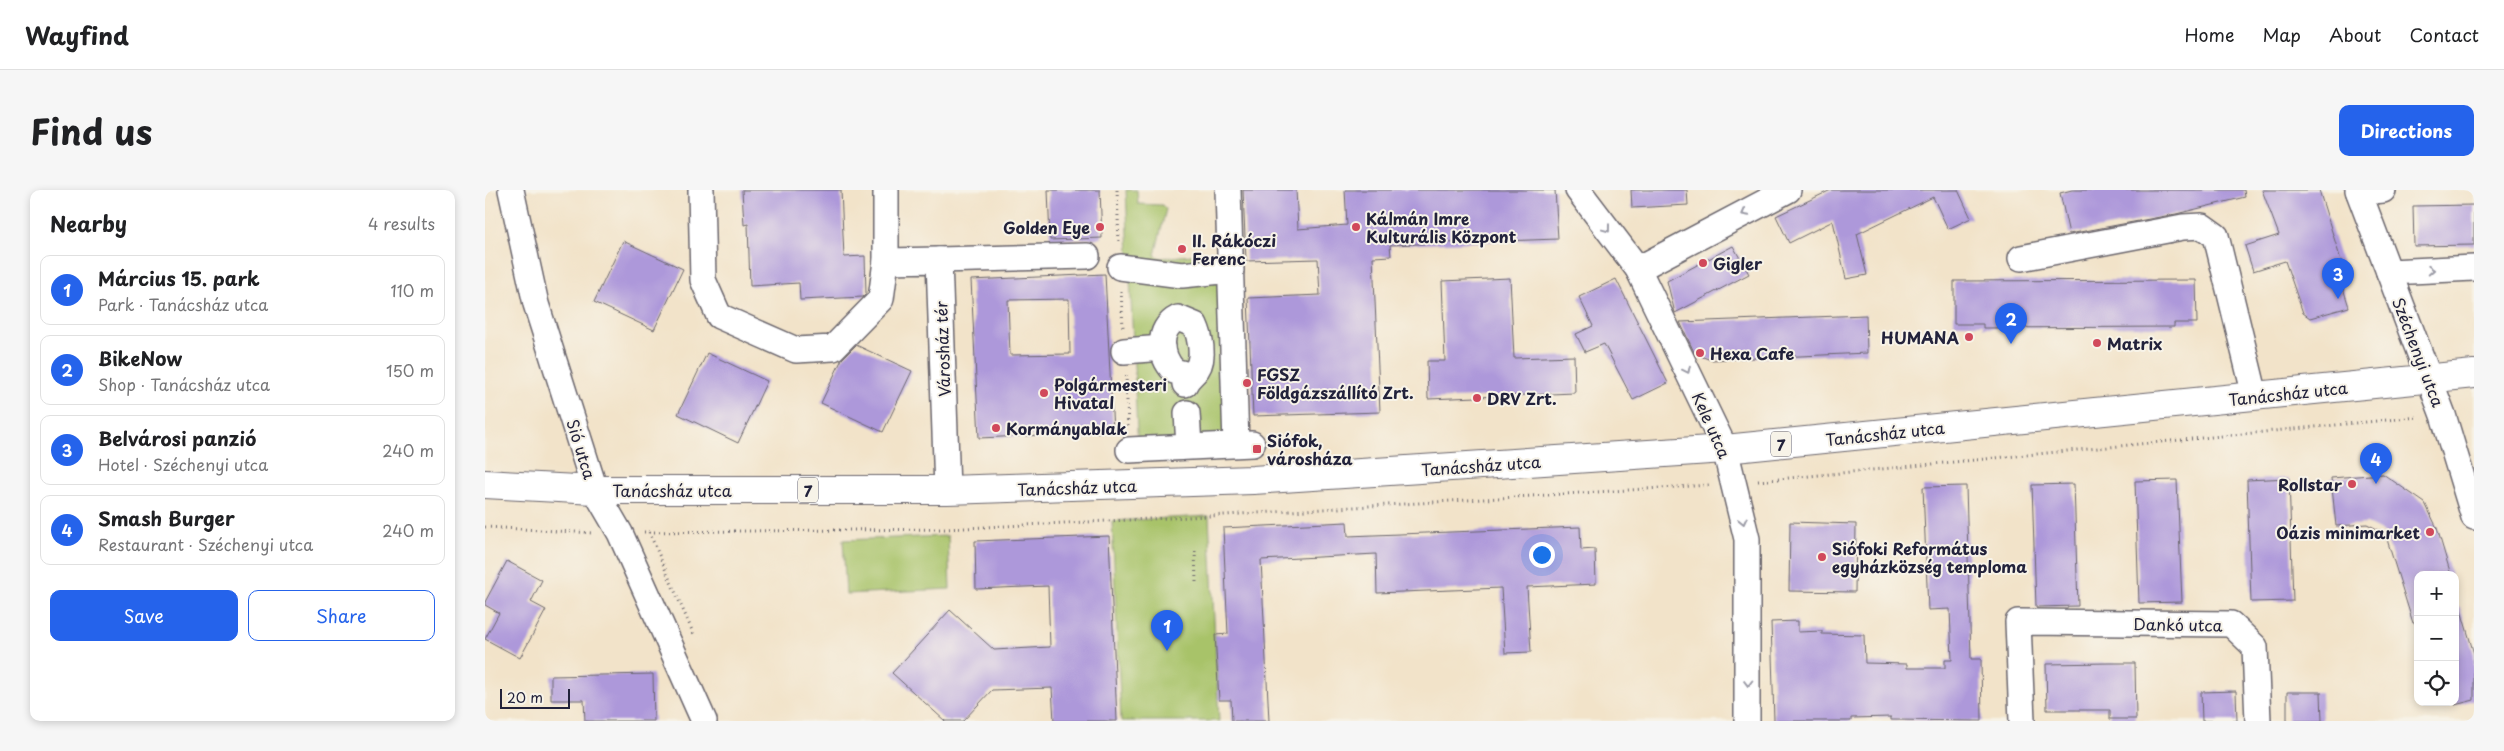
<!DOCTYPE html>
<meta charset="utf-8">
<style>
body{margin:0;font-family:"Playpen Sans",sans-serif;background:#f6f6f6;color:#202124}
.controls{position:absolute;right:15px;bottom:15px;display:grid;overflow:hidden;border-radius:10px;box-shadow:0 2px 8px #0003}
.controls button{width:45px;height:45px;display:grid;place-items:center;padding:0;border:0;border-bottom:1px solid #e0e0e0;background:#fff;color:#202124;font:25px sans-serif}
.scale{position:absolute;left:15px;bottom:12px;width:70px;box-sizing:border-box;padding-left:5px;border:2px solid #22223b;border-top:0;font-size:14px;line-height:18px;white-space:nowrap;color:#22223b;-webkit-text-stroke:4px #f7f3e8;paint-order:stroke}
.you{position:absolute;left:1056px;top:364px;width:18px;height:18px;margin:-12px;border:4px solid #fff;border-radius:50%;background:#1a73e8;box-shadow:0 0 0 8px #1a73e833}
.badge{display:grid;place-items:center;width:32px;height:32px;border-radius:50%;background:#2563eb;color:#fff;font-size:16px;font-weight:700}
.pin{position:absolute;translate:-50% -41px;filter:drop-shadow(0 1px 2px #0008)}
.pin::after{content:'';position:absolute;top:26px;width:18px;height:15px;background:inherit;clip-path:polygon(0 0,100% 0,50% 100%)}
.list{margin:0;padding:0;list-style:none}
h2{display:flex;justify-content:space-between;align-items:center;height:65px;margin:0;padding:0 20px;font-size:21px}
h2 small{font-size:16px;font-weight:400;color:#757577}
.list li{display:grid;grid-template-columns:32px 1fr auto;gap:15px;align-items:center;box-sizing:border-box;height:70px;margin:0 10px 10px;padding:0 10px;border:1px solid #e0e0e0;border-radius:10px}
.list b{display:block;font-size:19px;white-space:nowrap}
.list p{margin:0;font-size:16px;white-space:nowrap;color:#757577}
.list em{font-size:16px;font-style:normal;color:#757577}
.actions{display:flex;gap:10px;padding:15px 20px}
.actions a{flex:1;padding:11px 0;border:1px solid #2563eb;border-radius:10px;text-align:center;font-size:18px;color:#2563eb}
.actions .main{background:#2563eb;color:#fff}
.icon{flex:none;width:28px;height:28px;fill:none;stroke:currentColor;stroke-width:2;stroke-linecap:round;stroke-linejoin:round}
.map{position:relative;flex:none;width:1989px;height:531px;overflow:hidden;border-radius:10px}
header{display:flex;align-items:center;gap:30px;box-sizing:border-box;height:70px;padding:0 25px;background:#fff;border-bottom:1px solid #e0e0e0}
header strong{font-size:24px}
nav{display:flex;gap:28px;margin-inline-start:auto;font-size:18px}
.intro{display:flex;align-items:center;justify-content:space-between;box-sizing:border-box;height:120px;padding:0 30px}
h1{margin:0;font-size:35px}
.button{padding:12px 22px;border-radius:10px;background:#2563eb;color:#fff;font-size:18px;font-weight:700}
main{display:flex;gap:30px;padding:0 30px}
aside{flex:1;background:#fff;border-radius:10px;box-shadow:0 2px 8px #0003}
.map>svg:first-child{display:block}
.green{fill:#a8c369;stroke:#657252}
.building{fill:#ad98da;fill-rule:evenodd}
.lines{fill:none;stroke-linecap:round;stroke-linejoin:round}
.minor-casing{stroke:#6b666d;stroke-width:28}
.major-casing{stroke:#6b666d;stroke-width:30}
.path{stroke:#6b666d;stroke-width:3;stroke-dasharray:1 4;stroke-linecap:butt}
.minor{stroke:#fff;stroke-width:25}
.major{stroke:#fff;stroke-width:28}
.oneway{stroke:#9c9ca7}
.poi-dot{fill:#d1495b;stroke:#f7f3e8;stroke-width:2}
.labels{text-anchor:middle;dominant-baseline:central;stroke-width:4;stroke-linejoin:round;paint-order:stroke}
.shield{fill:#f7f3e8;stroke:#62616f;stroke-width:1}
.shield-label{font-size:15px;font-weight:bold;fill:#22223b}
.poi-label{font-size:16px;font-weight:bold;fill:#22223b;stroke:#f7f3e8;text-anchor:start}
.street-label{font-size:16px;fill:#22223b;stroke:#f7f3e8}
</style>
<header>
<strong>Wayfind</strong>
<nav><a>Home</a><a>Map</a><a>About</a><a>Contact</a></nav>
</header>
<div class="intro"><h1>Find us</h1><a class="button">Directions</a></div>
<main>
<aside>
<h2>Nearby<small>4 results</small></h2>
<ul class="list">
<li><span class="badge">1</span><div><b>Március 15. park</b><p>Park · Tanácsház utca</p></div><em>110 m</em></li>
<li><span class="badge">2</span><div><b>BikeNow</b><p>Shop · Tanácsház utca</p></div><em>150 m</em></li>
<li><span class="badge">3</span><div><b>Belvárosi panzió</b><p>Hotel · Széchenyi utca</p></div><em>240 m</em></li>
<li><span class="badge">4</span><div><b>Smash Burger</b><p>Restaurant · Széchenyi utca</p></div><em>240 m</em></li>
</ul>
<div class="actions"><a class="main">Save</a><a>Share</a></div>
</aside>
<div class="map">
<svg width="1989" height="531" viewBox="0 0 1989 531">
<rect width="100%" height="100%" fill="#f7f3e8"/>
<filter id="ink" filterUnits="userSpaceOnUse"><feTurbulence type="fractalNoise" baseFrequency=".02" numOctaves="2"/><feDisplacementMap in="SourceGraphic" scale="10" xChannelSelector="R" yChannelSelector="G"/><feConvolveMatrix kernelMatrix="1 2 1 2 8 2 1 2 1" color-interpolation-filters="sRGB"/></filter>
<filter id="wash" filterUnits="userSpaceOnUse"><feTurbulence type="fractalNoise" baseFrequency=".0096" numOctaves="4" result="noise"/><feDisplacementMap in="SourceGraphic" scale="20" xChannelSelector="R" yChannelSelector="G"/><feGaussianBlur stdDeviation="1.12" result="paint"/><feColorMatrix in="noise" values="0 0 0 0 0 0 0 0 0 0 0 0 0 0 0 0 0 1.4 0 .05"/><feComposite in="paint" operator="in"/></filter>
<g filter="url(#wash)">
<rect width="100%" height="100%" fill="#f2e3c9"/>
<!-- green -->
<g class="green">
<polygon points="641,0 652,0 653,14 677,15 681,19 670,65 675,68 738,62 761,257 653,263"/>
<polygon points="724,326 734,531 636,531 627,331"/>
<polygon points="463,346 465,399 361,404 358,350"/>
</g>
<g id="blocks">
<!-- building -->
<g class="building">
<polygon points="257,0 356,0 359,67 380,66 381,104 378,107 315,110 314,93 265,96 263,34 259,35"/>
<polygon points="563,0 615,0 617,48 565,50"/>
<polygon points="758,0 811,0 813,39 862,35 860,0 1070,0 1073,49 905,55 906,66 888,67 895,222 768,226 763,108 835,105 833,69 761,71"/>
<polygon points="1146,0 1202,0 1203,15 1147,18"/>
<polygon points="1346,0 1473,0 1486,28 1463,39 1448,7 1372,44 1382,85 1361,89 1348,31 1304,53 1291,26"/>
<polygon points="1587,0 1759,0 1760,7 1691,24 1584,44 1575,3"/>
<polygon points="1777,0 1834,0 1859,80 1853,82 1864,117 1825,128 1818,123 1800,71 1768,81 1760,56 1794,45"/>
<polygon points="1989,15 1989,55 1929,56 1928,16"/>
<polygon points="138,51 198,79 169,140 109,112"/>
<polygon points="1248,56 1264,84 1190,123 1182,91"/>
<path d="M620 84 628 242 494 248 486 90ZM584 109 585 164 525 165 523 110Z"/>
<polygon points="1025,88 1029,168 1089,166 1090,203 943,209 942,171 960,171 957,91"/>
<polygon points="1131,89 1183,193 1148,210 1119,154 1100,162 1091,144 1108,136 1094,107"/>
<polygon points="1711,90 1712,133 1689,133 1689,137 1498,138 1498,134 1469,134 1469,91"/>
<polygon points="1381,125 1382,163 1226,170 1210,164 1195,132"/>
<polygon points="371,155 427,181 398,242 336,213 357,169"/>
<polygon points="222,163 282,191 253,253 193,224"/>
<polygon points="1898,284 1940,313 1952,338 1966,385 1933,385 1933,433 1928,433 1900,343 1882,334 1851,336 1846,288"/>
<polygon points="1804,288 1808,411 1766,412 1762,290"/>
<polygon points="1692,290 1697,412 1654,413 1650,291"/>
<polygon points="1589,294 1593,416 1551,417 1547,295"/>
<polygon points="1481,296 1486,469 1496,469 1497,531 1406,530 1406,527 1366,528 1366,531 1289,531 1286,432 1313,431 1313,442 1337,441 1337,444 1379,445 1380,473 1422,474 1422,478 1460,478 1460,470 1467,470 1465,419 1443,420 1438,297"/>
<polygon points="862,332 863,346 1095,337 1096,360 1110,359 1111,394 1042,397 1046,462 1020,463 1016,398 892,403 891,364 776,370 784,531 747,531 746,510 734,510 730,445 743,444 738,338"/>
<polygon points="1305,332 1371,334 1370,402 1304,401"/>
<polygon points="624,346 632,531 569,531 567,498 507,500 478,531 460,531 407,483 465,420 509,460 565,457 563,396 491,399 490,351"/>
<polygon points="22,371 57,390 46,412 61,420 35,468 0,449 14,423 0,415 0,412"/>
<polygon points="1975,417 1989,464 1989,510 1970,515 1970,418"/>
<polygon points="1624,473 1650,473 1651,529 1625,529 1625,520 1562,520 1561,474"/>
<polygon points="168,484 169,531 100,531 99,510 66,510 66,486"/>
<polygon points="1751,501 1752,531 1717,531 1716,502"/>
<polygon points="1802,502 1836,502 1837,531 1802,531"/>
</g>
</g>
</g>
<g filter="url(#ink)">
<use href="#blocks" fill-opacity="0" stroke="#6b666d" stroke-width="1"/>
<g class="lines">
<!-- minor casing -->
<g class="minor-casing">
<g id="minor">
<polyline points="26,0 51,114 110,300 135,343 219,531"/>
<polyline points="216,0 218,90 234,126 311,160 348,158 396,109 401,71 401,0"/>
<polyline points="743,0 751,254"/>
<polyline points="1093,0 1153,79 1240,259 1262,349 1262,531"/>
<polyline points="1873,0 1958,225 1989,327"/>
<polyline points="1874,2 1898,0"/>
<polyline points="1536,68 1698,37 1717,36 1731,46 1770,206"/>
<polyline points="454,70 602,66"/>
<polyline points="401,71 454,70 462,300"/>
<polyline points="635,77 697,85 746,80"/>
<polyline points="1153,79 1303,0"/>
<polyline points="1904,82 1989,78"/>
<polyline points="639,161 678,158"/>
<path d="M700 194C703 187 708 185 712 179 720 167 715 146 710 135L693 128C671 139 675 166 689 181L704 185"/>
<polyline points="702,223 704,256"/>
<polyline points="644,260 767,254"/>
<polyline points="1537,531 1533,432 1746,434 1770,457 1773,531"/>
</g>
</g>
<!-- major casing -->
<g class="major-casing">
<polyline id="major" points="0,294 110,300 462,300 768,290 1240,259 1989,184"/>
</g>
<!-- path -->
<g class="path">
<polyline points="632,0 634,54"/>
<polyline points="636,101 638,137"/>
<polyline points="641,185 643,237"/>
<polyline points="1273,291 1933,227"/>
<polyline points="0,337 108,343"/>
<polyline points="159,342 459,339 724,326 1224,295"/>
<polyline points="164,342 209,445"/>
<polyline points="710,361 711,392"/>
</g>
<!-- minor -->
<use href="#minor" class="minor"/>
<!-- major -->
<use href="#major" class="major"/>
</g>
<!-- one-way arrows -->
<defs><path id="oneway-chevron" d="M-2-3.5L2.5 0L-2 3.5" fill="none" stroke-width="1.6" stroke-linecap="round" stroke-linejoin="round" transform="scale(1.25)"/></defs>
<g class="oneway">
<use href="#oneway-chevron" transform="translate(1260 23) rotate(152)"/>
<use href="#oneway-chevron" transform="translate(1122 39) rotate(53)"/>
<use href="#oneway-chevron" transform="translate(1946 80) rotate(-3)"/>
<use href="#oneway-chevron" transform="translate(1202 180) rotate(64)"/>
<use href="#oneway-chevron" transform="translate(1258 331) rotate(77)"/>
<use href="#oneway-chevron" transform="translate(1263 493) rotate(90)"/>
</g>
</g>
<!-- markers -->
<g class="poi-dot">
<circle cx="615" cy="37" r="5"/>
<circle cx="871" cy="37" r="5"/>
<circle cx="697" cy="59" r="5"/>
<circle cx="1218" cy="73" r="5"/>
<circle cx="1484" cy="147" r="5"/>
<circle cx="1612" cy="153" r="5"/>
<circle cx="1215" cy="163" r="5"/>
<circle cx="762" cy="193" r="5"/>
<circle cx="559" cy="203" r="5"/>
<circle cx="992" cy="208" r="5"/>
<circle cx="511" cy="238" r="5"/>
<rect x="767" y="254" width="10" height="10" rx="2.5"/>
<circle cx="1867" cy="294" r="5"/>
<circle cx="1945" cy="342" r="5"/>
<circle cx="1337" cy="367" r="5"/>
</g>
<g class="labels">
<!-- shield labels -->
<g class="shield">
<rect x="1286" y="241.5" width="20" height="25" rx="4"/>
<rect x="313" y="287.5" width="20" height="25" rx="4"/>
</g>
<g class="shield-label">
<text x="1296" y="254">7</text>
<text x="323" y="300">7</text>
</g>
<!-- poi labels -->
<g class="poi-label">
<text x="881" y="28">Kálmán Imre<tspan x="881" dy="18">Kulturális Központ</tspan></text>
<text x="605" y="37" text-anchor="end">Golden Eye</text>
<text x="707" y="50">II. Rákóczi<tspan x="707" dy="18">Ferenc</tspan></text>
<text x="1228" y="73">Gigler</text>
<text x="1474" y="147" text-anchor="end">HUMANA</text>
<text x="1622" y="153">Matrix</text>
<text x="1225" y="163">Hexa Cafe</text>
<text x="772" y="184">FGSZ<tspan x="772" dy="18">Földgázszállító Zrt.</tspan></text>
<text x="569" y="194">Polgármesteri<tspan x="569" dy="18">Hivatal</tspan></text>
<text x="1002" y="208">DRV Zrt.</text>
<text x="521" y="238">Kormányablak</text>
<text x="782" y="250">Siófok,<tspan x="782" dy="18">városháza</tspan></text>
<text x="1857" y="294" text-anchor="end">Rollstar</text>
<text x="1935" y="342" text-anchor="end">Oázis minimarket</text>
<text x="1347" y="358">Siófoki Református<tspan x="1347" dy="18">egyházközség temploma</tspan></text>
</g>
<!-- street labels -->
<g class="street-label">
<text transform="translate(457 159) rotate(-92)">Városház tér</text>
<text transform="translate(1934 162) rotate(69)">Széchenyi utca</text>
<text transform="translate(1803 203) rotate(-6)">Tanácsház utca</text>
<text transform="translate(1227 235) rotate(66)">Kele utca</text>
<text transform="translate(1400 243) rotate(-6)">Tanácsház utca</text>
<text transform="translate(97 259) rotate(73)">Sió utca</text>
<text transform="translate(996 275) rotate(-4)">Tanácsház utca</text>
<text transform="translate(592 297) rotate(-2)">Tanácsház utca</text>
<text x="187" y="300">Tanácsház utca</text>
<text transform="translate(1693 434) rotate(1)">Dankó utca</text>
</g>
</g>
</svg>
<div class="controls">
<button>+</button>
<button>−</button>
<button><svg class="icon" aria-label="locate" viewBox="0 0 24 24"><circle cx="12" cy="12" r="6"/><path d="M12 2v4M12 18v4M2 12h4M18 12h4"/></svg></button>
</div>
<div class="scale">20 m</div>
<div class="you"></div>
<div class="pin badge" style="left:682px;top:461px">1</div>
<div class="pin badge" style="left:1526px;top:154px">2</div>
<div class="pin badge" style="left:1853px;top:109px">3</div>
<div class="pin badge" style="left:1891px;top:294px">4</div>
</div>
</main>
